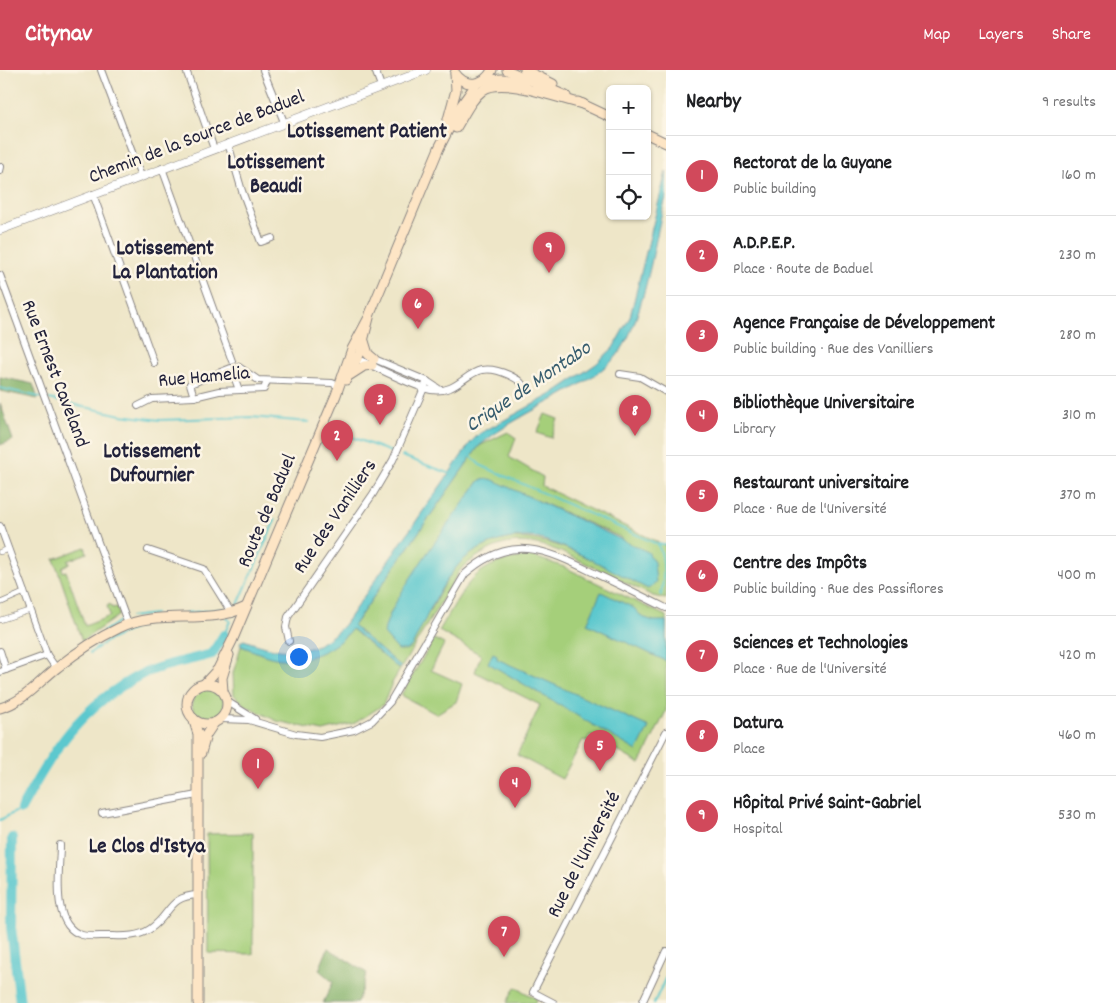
<!DOCTYPE html>
<meta charset="utf-8">
<style>
body{margin:0;font-family:Dekko,sans-serif;background:#f2f2f2;color:#202124}
.controls{position:absolute;right:15px;top:15px;display:grid;overflow:hidden;border-radius:8px;box-shadow:0 1px 4px #0004}
.controls button{width:45px;height:45px;display:grid;place-items:center;padding:0;border:0;border-bottom:1px solid #e0e0e0;background:#fff;color:#202124;font:25px sans-serif}
.you{position:absolute;left:298px;top:586px;width:18px;height:18px;margin:-12px;border:4px solid #fff;border-radius:50%;background:#1a73e8;box-shadow:0 0 0 8px #1a73e833}
.badge{display:grid;place-items:center;width:32px;height:32px;border-radius:50%;background:#d1495b;color:#fff;font-size:16px;font-weight:700}
.pin{position:absolute;translate:-50% -41px;filter:drop-shadow(0 1px 2px #0008)}
.pin::after{content:'';position:absolute;top:26px;width:18px;height:15px;background:inherit;clip-path:polygon(0 0,100% 0,50% 100%)}
.list{margin:0;padding:0;list-style:none}
h2{display:flex;justify-content:space-between;align-items:center;height:65px;margin:0;padding:0 20px;font-size:21px}
h2 small{font-size:16px;font-weight:400;color:#757577}
.list li{display:grid;grid-template-columns:32px 1fr auto;gap:15px;align-items:center;box-sizing:border-box;height:80px;padding:0 20px;border-top:1px solid #e0e0e0}
.list b{display:block;font-size:19px;white-space:nowrap}
.list p{margin:0;font-size:16px;white-space:nowrap;color:#757577}
.list em{font-size:16px;font-style:normal;color:#757577}
.icon{flex:none;width:28px;height:28px;fill:none;stroke:currentColor;stroke-width:2;stroke-linecap:round;stroke-linejoin:round}
.map{position:relative;flex:none;width:666px;height:933px;overflow:hidden}
header{display:flex;align-items:center;gap:30px;box-sizing:border-box;height:70px;padding:0 25px;background:#d1495b;color:#fff}
header strong{font-size:24px}
nav{display:flex;gap:28px;margin-inline-start:auto;font-size:18px}
main{display:flex}
aside{flex:1;background:#fff}
.map>svg:first-child{display:block}
.green{fill:#a5cf7a;stroke:#64785a;fill-rule:evenodd}
.forest{fill:#84b26a;stroke:#536a52}
.water{fill:#5bc8ce;stroke:#3e7584}
.lines{fill:none;stroke-linecap:round;stroke-linejoin:round}
.stream{stroke:#5bc8ce;stroke-width:2}
.river{stroke:#5bc8ce;stroke-width:10}
.pedestrian-casing{stroke:#888482;stroke-width:6}
.minor-casing{stroke:#888482;stroke-width:8}
.tertiary-casing{stroke:#888482;stroke-width:9}
.secondary-casing{stroke:#888482;stroke-width:11}
.pedestrian{stroke:#fff;stroke-width:4.5}
.minor{stroke:#fff;stroke-width:6}
.tertiary{stroke:#fff;stroke-width:8}
.secondary{stroke:#fde5c5;stroke-width:9}
.labels{text-anchor:middle;dominant-baseline:central;stroke-width:5;stroke-linejoin:round;paint-order:stroke}
.street-label{font-size:20px;fill:#22223b;stroke:#fcf5e5}
.neighbourhood-label{font-size:21px;font-weight:bold;fill:#22223b;stroke:#fcf5e5}
.water-label{font-size:21px;font-style:italic;fill:#365c6e;stroke:#fcf5e5}
</style>
<header>
<strong>Citynav</strong>
<nav><a>Map</a><a>Layers</a><a>Share</a></nav>
</header>
<main>
<div class="map">
<svg width="666" height="933" viewBox="0 0 666 933">
<rect width="100%" height="100%" fill="#fcf5e5"/>
<filter id="ink" filterUnits="userSpaceOnUse"><feTurbulence type="fractalNoise" baseFrequency=".02" numOctaves="2"/><feDisplacementMap in="SourceGraphic" scale="10" xChannelSelector="R" yChannelSelector="G"/><feConvolveMatrix kernelMatrix="1 2 1 2 8 2 1 2 1" color-interpolation-filters="sRGB"/></filter>
<filter id="wash" filterUnits="userSpaceOnUse"><feTurbulence type="fractalNoise" baseFrequency=".0096" numOctaves="4" result="noise"/><feDisplacementMap in="SourceGraphic" scale="20" xChannelSelector="R" yChannelSelector="G"/><feGaussianBlur stdDeviation="1.12" result="paint"/><feColorMatrix in="noise" values="0 0 0 0 0 0 0 0 0 0 0 0 0 0 0 0 0 1.4 0 .05"/><feComposite in="paint" operator="in"/></filter>
<g filter="url(#wash)">
<rect width="100%" height="100%" fill="#eee6c8"/>
<!-- green -->
<g class="green">
<polygon points="545,344 558,349 551,368 537,363"/>
<path d="M508 362 516 368 509 387 543 407 542 416 666 476V529L653 526C631 515 609 505 587 494 536 469 507 459 460 500L392 613 383 635 355 653 323 661 277 651 245 635 234 625 233 603 241 576 276 588H299L347 565 479 376ZM480 410H491L620 467 648 518C594 492 512 435 459 494 447 507 439 524 431 540L389 546 405 518Z"/>
<polygon points="85,477 87,483 67,491 70,493 62,497 63,502 66,501 85,556 110,546 107,536 110,534 112,538 117,537 119,545 82,571 54,489"/>
<path d="M532 486 564 497 666 546V641L640 694 590 665 587 671 583 670 562 709 517 685 540 635 475 602 481 585 439 561C467 514 473 491 532 486Z"/>
<polygon points="434,569 444,574 431,600 462,614 456,632 436,644 401,625"/>
<circle cx="208" cy="634" r="16"/>
<polygon points="253,763 253,884 208,883 207,764"/>
<polygon points="515,917 537,929 536,933 507,933"/>
</g>
<!-- forest -->
<g class="forest">
<polygon points="0,307 33,314 38,329 0,321"/>
<polygon points="0,333 13,370 0,375"/>
<polygon points="328,878 367,903 357,933 323,933 333,912 319,900"/>
</g>
<!-- water -->
<g class="water">
<path d="M666 102C666 110 666 118 666 125 665 134 661 142 660 151 652 187 639 269 610 293 571 327 518 342 479 376L353 556 401 597 399 599 352 559C334 581 304 594 275 588 264 586 252 580 241 576L240 572 244 570C285 585 312 588 344 555L471 372 479 364 552 324 596 294 613 278 630 247Z"/>
<path d="M491 409 648 482 654 492 656 513 648 519C620 505 558 469 529 467 505 466 477 476 460 493 439 516 426 549 412 576L406 580H398L384 564C385 534 459 440 480 410Z"/>
<polygon points="601,522 634,538 642,547 654,551 666,551 666,591 587,554"/>
<polygon points="493,583 497,585 497,589 649,657 637,681 488,593"/>
</g>
<g class="lines">
<!-- stream -->
<g class="stream">
<polyline points="0,318 44,328"/>
<polyline points="49,329 121,345 160,350 251,347 309,352"/>
<polyline points="328,358 391,382"/>
<polyline points="402,386 451,404"/>
<path d="M471 386 480 395 657 474C666 487 664 508 661 525"/>
<polyline points="658,474 666,474"/>
<polyline points="237,537 275,450"/>
<polyline points="185,543 225,539"/>
<polyline points="130,547 155,544"/>
<polyline points="103,562 121,550"/>
<polyline points="224,565 230,551 226,547"/>
<polyline points="90,583 107,571 139,556"/>
<polyline points="0,750 21,739"/>
<polyline points="654,933 666,907"/>
</g>
<!-- river -->
<g class="river">
<path d="M21 739C55 678 78 638 142 604 161 595 191 590 212 584L224 565"/>
<polyline points="12,768 11,857 20,933"/>
</g>
</g>
</g>
<g filter="url(#ink)">
<g class="lines">
<!-- pedestrian casing -->
<g class="pedestrian-casing">
<g id="pedestrian">
<polyline points="0,482 9,479"/>
<polyline points="0,533 25,522"/>
<polyline points="0,550 31,540"/>
</g>
</g>
<!-- minor casing -->
<g class="minor-casing">
<g id="minor">
<polyline points="101,0 141,106"/>
<polyline points="186,0 214,79"/>
<polyline points="263,0 284,52"/>
<polyline points="375,0 381,16"/>
<polyline points="228,73 242,121 261,172 272,168"/>
<polyline points="162,98 232,291"/>
<polyline points="0,101 1,97"/>
<polyline points="93,124 154,293"/>
<polyline points="0,205 128,554"/>
<path d="M353 287C375 296 410 316 431 320 467 325 466 285 509 305 517 309 522 311 525 320"/>
<polyline points="372,288 427,311 439,319"/>
<polyline points="239,297 258,310 332,313 339,316"/>
<polyline points="620,304 640,307 666,322"/>
<polyline points="194,327 190,314 231,298 239,320"/>
<polyline points="138,336 152,329 194,327 219,321 264,319 267,311"/>
<polyline points="0,456 47,585 56,598"/>
<polyline points="148,480 204,499 232,544"/>
<polyline points="289,571 286,557 288,547 373,424 393,390 427,311"/>
<polyline points="0,581 6,600"/>
<polyline points="0,602 47,585"/>
<polyline points="228,632 255,649"/>
<path d="M221 649 249 650 296 664 320 667 354 660 372 651 390 632 465 504C511 463 545 479 594 503 618 514 642 526 666 538"/>
<polyline points="102,743 197,725"/>
<path d="M60 775C60 800 50 856 82 865 89 867 98 866 105 866 120 866 137 868 150 859 171 845 168 826 198 825"/>
<polyline points="554,933 533,922 666,662"/>
<polyline points="642,933 666,881"/>
</g>
</g>
<!-- tertiary casing -->
<g class="tertiary-casing">
<polyline id="tertiary" points="0,160 426,0"/>
</g>
<!-- secondary casing -->
<g class="secondary-casing">
<g id="secondary">
<polyline points="507,0 566,26"/>
<polyline points="525,0 553,14"/>
<path d="M455 3C465 18 484 16 492 0"/>
<polyline points="485,10 502,9 526,12"/>
<polyline points="578,32 610,47"/>
<polyline points="446,57 456,20 455,4"/>
<path d="M456 58C464 45 471 29 483 20 503 6 559 29 583 34"/>
<polyline points="647,64 666,73"/>
<polyline points="364,271 368,284 374,289"/>
<polyline points="350,305 364,296 372,295"/>
<polyline points="346,310 360,283 370,244 439,78 460,37 477,13"/>
<polyline points="205,613 218,599 232,571 336,325 352,279 368,249"/>
<circle cx="207" cy="634" r="20"/>
<polyline points="223,621 222,608 229,585"/>
<path d="M0 638C25 631 38 612 58 597 77 582 98 568 119 558 159 538 207 556 246 537"/>
<polyline points="193,648 198,664 198,933"/>
<polyline points="201,683 206,665 214,653"/>
</g>
</g>
<!-- pedestrian -->
<use href="#pedestrian" class="pedestrian"/>
<!-- minor -->
<use href="#minor" class="minor"/>
<!-- tertiary -->
<use href="#tertiary" class="tertiary"/>
<!-- secondary -->
<use href="#secondary" class="secondary"/>
</g>
</g>
<g class="labels">
<!-- street labels -->
<g class="street-label">
<text transform="translate(197 68) rotate(-21)">Chemin de la Source de Baduel</text>
<text transform="translate(54 304) rotate(69)">Rue Ernest Caveland</text>
<text transform="translate(204 308) rotate(-5)">Rue Hamelia</text>
<text transform="translate(268 441) rotate(-67)">Route de Baduel</text>
<text transform="translate(336 447) rotate(-56)">Rue des Vanilliers</text>
<text transform="translate(585 785) rotate(-63)">Rue de l'Université</text>
</g>
<!-- neighbourhood labels -->
<g class="neighbourhood-label">
<text x="367" y="63">Lotissement Patient</text>
<text x="276" y="94">Lotissement<tspan x="276" dy="24">Beaudi</tspan></text>
<text x="165" y="180">Lotissement<tspan x="165" dy="24">La Plantation</tspan></text>
<text x="152" y="383">Lotissement<tspan x="152" dy="24">Dufournier</tspan></text>
<text x="147" y="778">Le Clos d'Istya</text>
</g>
<!-- water labels -->
<g class="water-label">
<text transform="translate(529 318) rotate(-34)">Crique de Montabo</text>
</g>
</g>
</svg>
<div class="controls">
<button>+</button>
<button>−</button>
<button><svg class="icon" aria-label="locate" viewBox="0 0 24 24"><circle cx="12" cy="12" r="6"/><path d="M12 2v4M12 18v4M2 12h4M18 12h4"/></svg></button>
</div>
<div class="you"></div>
<div class="pin badge" style="left:258px;top:719px">1</div>
<div class="pin badge" style="left:337px;top:391px">2</div>
<div class="pin badge" style="left:380px;top:355px">3</div>
<div class="pin badge" style="left:515px;top:738px">4</div>
<div class="pin badge" style="left:600px;top:701px">5</div>
<div class="pin badge" style="left:418px;top:259px">6</div>
<div class="pin badge" style="left:504px;top:887px">7</div>
<div class="pin badge" style="left:635px;top:366px">8</div>
<div class="pin badge" style="left:549px;top:203px">9</div>
</div>
<aside>
<h2>Nearby<small>9 results</small></h2>
<ul class="list">
<li><span class="badge">1</span><div><b>Rectorat de la Guyane</b><p>Public building</p></div><em>160 m</em></li>
<li><span class="badge">2</span><div><b>A.D.P.E.P.</b><p>Place · Route de Baduel</p></div><em>230 m</em></li>
<li><span class="badge">3</span><div><b>Agence Française de Développement</b><p>Public building · Rue des Vanilliers</p></div><em>280 m</em></li>
<li><span class="badge">4</span><div><b>Bibliothèque Universitaire</b><p>Library</p></div><em>310 m</em></li>
<li><span class="badge">5</span><div><b>Restaurant universitaire</b><p>Place · Rue de l'Université</p></div><em>370 m</em></li>
<li><span class="badge">6</span><div><b>Centre des Impôts</b><p>Public building · Rue des Passiflores</p></div><em>400 m</em></li>
<li><span class="badge">7</span><div><b>Sciences et Technologies</b><p>Place · Rue de l'Université</p></div><em>420 m</em></li>
<li><span class="badge">8</span><div><b>Datura</b><p>Place</p></div><em>460 m</em></li>
<li><span class="badge">9</span><div><b>Hôpital Privé Saint-Gabriel</b><p>Hospital</p></div><em>530 m</em></li>
</ul>
</aside>
</main>
